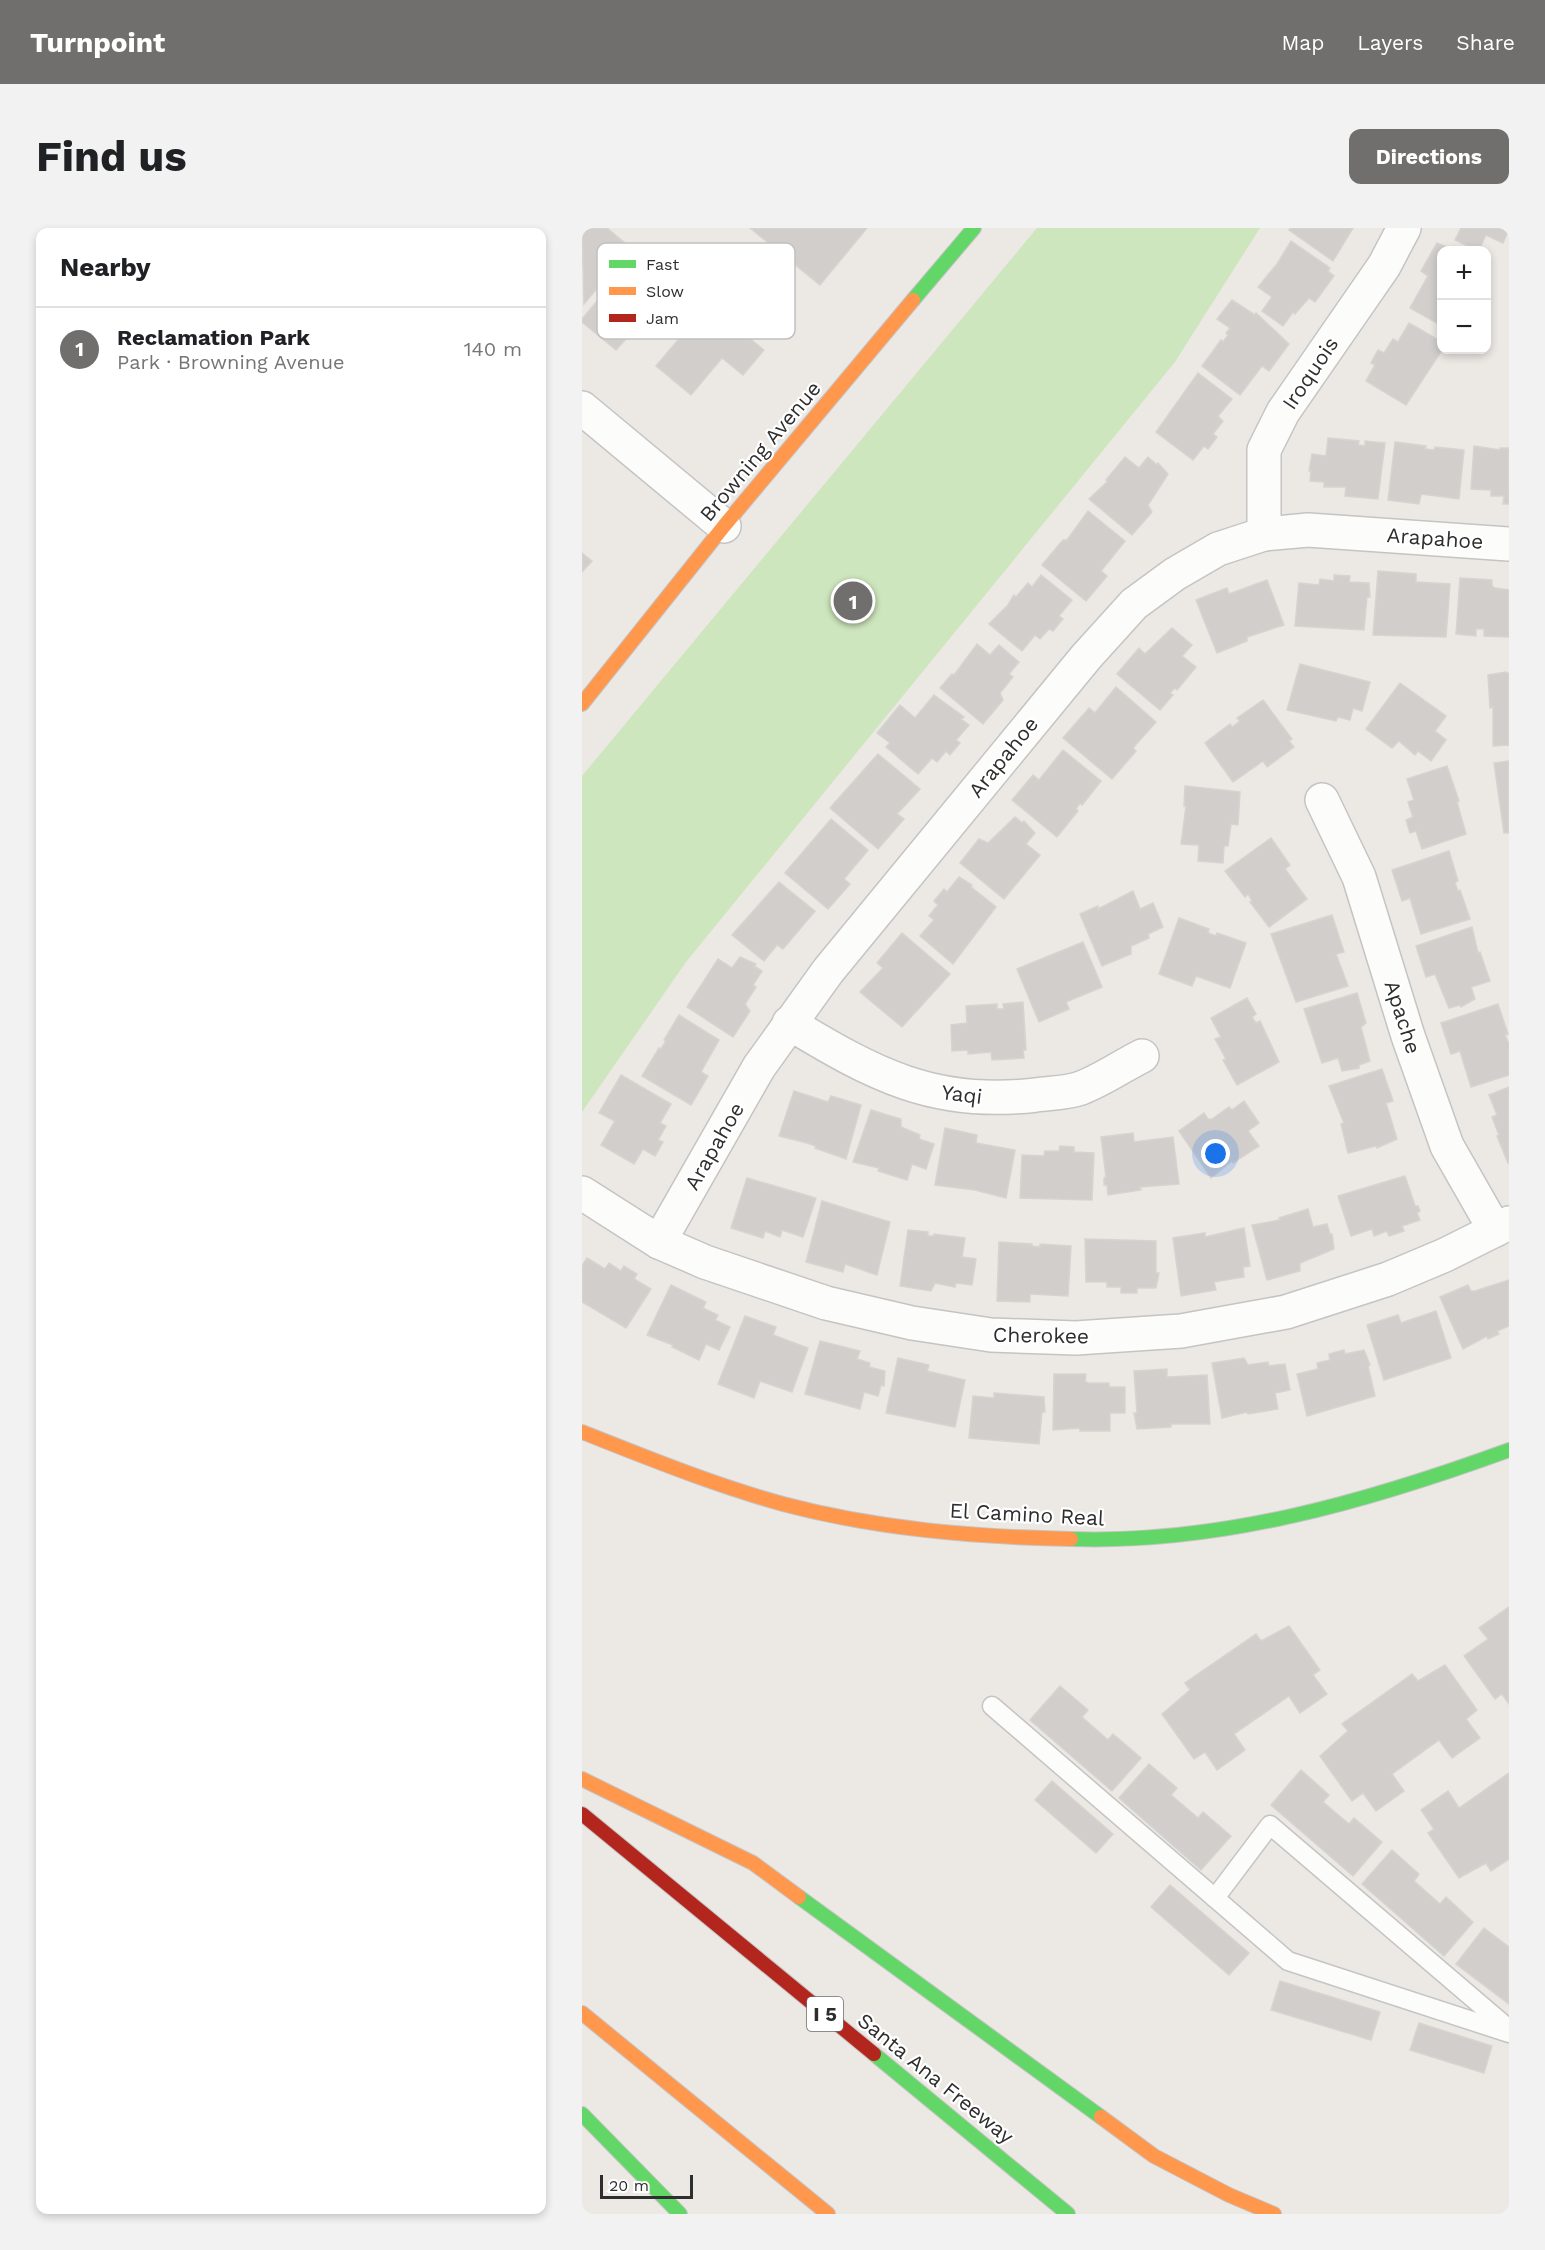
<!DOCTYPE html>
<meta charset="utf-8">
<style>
body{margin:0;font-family:"Work Sans",sans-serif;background:#f2f2f2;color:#202124}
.controls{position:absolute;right:18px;top:18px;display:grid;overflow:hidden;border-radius:12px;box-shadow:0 3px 9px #0003}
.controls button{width:54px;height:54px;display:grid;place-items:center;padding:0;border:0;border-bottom:2px solid #e0e0e0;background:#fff;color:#202124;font:30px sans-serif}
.scale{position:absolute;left:18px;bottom:15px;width:93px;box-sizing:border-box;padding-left:6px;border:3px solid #2e2e2e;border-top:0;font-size:16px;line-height:21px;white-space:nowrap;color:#2e2e2e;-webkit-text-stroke:4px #fff;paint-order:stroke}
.you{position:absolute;left:634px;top:926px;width:21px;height:21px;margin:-15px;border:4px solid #fff;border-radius:50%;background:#1a73e8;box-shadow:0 0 0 9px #1a73e833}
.badge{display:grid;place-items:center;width:39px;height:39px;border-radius:50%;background:#706f6e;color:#fff;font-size:20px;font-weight:700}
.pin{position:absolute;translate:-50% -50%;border:3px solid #fff;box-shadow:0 2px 6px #0006}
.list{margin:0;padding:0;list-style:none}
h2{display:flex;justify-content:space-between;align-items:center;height:78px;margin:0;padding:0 24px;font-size:26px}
h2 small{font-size:20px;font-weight:400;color:#757577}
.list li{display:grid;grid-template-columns:39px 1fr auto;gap:18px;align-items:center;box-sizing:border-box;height:84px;padding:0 24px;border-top:2px solid #e0e0e0}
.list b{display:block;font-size:22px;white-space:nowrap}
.list p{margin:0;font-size:20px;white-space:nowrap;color:#757577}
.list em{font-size:20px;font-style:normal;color:#757577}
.map{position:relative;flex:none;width:927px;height:1986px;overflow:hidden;border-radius:12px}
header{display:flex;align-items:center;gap:36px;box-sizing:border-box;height:84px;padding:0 30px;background:#706f6e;color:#fff}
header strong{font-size:28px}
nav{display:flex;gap:33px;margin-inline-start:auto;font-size:21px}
.intro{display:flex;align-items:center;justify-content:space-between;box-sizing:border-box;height:144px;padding:0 36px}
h1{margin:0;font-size:42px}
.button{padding:15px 27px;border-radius:12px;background:#706f6e;color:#fff;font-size:21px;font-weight:700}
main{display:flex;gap:36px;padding:0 36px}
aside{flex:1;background:#fff;border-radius:12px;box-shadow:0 3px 9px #0003}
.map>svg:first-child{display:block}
.green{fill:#cee6be}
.building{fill:#d1cecb;stroke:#d7d4d0;stroke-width:1.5}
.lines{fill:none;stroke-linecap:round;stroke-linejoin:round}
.lane-casing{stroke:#c5c4c5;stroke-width:21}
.street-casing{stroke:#c5c4c5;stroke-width:36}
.fast-casing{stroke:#c5c4c5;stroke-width:16}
.slow-casing{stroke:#c5c4c5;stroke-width:16}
.jam-casing{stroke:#c5c4c5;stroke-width:16}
.lane{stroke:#fcfcfb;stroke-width:18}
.street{stroke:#fcfcfb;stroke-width:33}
.fast{stroke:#63d668;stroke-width:14}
.slow{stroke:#ff974d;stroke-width:14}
.jam{stroke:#b3261e;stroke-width:14}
.labels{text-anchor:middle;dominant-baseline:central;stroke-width:4.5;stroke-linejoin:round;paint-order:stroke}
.shield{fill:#fff;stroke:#6d6d6d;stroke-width:1.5}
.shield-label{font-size:20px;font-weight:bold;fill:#2e2e2e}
.street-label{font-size:21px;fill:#2e2e2e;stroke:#fff}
.key{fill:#fff;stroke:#c0c0c0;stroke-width:1.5}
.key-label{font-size:16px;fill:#2e2e2e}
</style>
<header>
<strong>Turnpoint</strong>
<nav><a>Map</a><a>Layers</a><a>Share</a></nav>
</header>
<div class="intro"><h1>Find us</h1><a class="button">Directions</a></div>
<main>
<aside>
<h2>Nearby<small></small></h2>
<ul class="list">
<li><span class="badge">1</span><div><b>Reclamation Park</b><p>Park · Browning Avenue</p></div><em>140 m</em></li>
</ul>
</aside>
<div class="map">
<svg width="927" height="1986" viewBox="0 0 927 1986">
<rect width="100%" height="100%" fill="#ece8e4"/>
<!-- green -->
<polygon class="green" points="455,0 678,0 593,134 104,734 0,884 0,548"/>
<!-- building -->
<g class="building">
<polygon points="0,0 25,0 49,20 2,76"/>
<polygon points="168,0 285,0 238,57"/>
<polygon points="708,0 771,0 751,33 707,2"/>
<polygon points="879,0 927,0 927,1 921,15 904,7 897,22 894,22 873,12"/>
<polygon points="709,13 748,40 746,43 752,48 733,74 727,70 713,86 711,84 701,98 680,83 690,69 676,59 695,36"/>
<polygon points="855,15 872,22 860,22 860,98 828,80 846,48 839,43"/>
<polygon points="47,35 104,82 82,107 62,91 34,122 0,94 0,91"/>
<polygon points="650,72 673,87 674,85 707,116 687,143 680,138 658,167 620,138 639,112 641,114 646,107 644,105 648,100 635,91"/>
<polygon points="123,80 154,106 157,102 182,122 161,147 140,130 109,167 74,138"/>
<polygon points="827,95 860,114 860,122 824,177 784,153 793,137 789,135 796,122 802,125 811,111 816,114"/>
<polygon points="616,145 650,171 636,188 641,193 631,206 635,209 626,221 622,218 611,232 574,204"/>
<polygon points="746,210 777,213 776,217 783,218 783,213 803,215 796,271 763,268 764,259 742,259 742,254 728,253 729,243 727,243 730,226 744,228"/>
<polygon points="813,214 844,218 843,221 852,222 853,219 882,222 877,271 839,266 837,276 806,272"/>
<polygon points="892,218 918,222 918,220 927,220 927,276 921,276 922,268 909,268 909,262 889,261"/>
<polygon points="543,229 557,240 566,229 575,237 576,235 586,246 566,277 570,284 550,307 507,271 526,253 524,252"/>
<polygon points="506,283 543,313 519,343 525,348 504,373 460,337 481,312 485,312"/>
<polygon points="0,325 10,333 0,344"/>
<polygon points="796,343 834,346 834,354 868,356 864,409 791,407"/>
<polygon points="459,347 490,372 477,388 481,391 471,403 467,401 458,411 453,407 440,423 407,396 426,377 432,367 434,369 446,355 450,359"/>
<polygon points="752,347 768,348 767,354 787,355 788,369 785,369 782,402 713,398 717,355 737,357 738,351 752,353"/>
<polygon points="878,350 910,352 910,358 913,360 927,362 927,409 902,408 902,401 894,401 894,408 874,406"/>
<polygon points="685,352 702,397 665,409 665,413 635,425 614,372 645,360 647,366"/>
<polygon points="590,400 610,417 600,428 614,439 595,462 593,460 588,465 591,467 578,482 535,446 557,420 563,426"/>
<polygon points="395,416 408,427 417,417 437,434 427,446 431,449 418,465 421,472 401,496 358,460 370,446 372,447"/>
<polygon points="718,436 788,454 780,483 771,480 768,492 756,489 754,493 705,482"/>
<polygon points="924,444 927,446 927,517 911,518 911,479 908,480 906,447"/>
<polygon points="818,455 864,488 853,503 864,512 849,533 836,523 833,527 817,513 810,520 784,501"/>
<polygon points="534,459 574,494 551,520 554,523 530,551 481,510 507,480 513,485"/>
<polygon points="352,467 382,489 379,491 387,497 374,512 378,515 368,527 364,523 355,534 350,530 336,546 304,519 308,515 295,505 318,477 333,490"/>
<polygon points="681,472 710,511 707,513 712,519 685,539 681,533 651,554 623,515 648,496 650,499 658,493 655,490"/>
<polygon points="481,522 519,553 500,577 498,575 494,581 496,583 475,609 430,572 451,547 457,552"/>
<polygon points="296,526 338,561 315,586 322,591 296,621 248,580"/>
<polygon points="927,533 927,605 922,605 912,535"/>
<polygon points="865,538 877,573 875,574 884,606 840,621 834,603 828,605 824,592 831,589 826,574 832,572 825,551"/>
<polygon points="603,558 658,564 656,597 649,596 646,618 642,618 641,635 616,633 617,617 599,616 604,578 602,578"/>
<polygon points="433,589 440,595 442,593 453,605 444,616 458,627 422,671 378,635 397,611 406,615"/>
<polygon points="249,591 286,622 262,651 268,656 246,681 203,645"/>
<polygon points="689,610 708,637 703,641 725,671 687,699 668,674 670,673 666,666 663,669 643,643"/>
<polygon points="867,623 876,653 873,655 876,663 878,662 888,691 839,706 828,670 820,673 810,642"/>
<polygon points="377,649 390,657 389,659 414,679 371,736 338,708 352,692 347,688 356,677 352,673 362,661 365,664"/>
<polygon points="197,654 233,683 201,721 195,717 182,733 150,707"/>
<polygon points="551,663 558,681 571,675 581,699 566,706 567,710 549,718 549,726 520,738 498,686 516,678 516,681"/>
<polygon points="750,687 762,724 754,726 766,758 714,774 689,706"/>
<polygon points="597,690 627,701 626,705 634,708 635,705 664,715 648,760 614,748 610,758 577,746"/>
<polygon points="890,699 896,725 898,724 908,753 889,759 893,771 879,779 878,777 867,780 853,746 844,749 834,718"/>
<polygon points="320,705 368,746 320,799 278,764 301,740 295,735"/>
<polygon points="501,714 520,759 484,774 487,781 457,794 435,741"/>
<polygon points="158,729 174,736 172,738 180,743 171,757 174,759 163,776 168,783 151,809 105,779 136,731 150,740"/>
<polygon points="775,765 784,795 779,799 788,833 777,837 777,840 760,843 756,830 740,835 722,781"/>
<polygon points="665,770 674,786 670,789 674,795 678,793 697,834 655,857 641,832 644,831 633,811 639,809 629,790"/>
<polygon points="441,774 444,822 441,822 442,830 410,832 409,824 386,826 386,822 370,823 369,797 385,795 384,778 415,776 415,781 422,781 421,776"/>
<polygon points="916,776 926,806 923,807 927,816 927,847 889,859 878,823 869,826 859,795"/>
<polygon points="97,787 137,812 119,844 126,848 109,877 60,848 77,820 79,821 84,813 82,812"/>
<polygon points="800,841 811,873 804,875 815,911 795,920 794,918 766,925 759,896 762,895 747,858"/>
<polygon points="39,847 89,876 78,895 84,898 76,912 81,914 73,928 61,921 52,936 19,917 33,893 17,885"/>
<polygon points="927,859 927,934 926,935 915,908 917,907 910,889 915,887 907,867"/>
<polygon points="212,863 246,874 249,868 279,877 264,931 233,920 234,918 225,915 197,908"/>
<polygon points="662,873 677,895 666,903 677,918 651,935 650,933 629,950 597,903 622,885 626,891 630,891 647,879 650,882"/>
<polygon points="289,882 319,891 319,899 338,907 337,911 352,916 344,941 330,936 325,952 296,943 297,940 271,934"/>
<polygon points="363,900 395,907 394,915 433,922 424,970 393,962 353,957"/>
<polygon points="551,905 552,914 591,909 597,956 558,959 559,962 526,967 525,957 522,957 522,950 524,949 519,909"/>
<polygon points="478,918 492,919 492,924 512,925 510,972 438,970 440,927 462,928 463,923 477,923"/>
<polygon points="823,948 833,978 836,978 838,983 835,985 838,992 820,998 822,1003 807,1008 805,1003 792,1008 790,1001 769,1008 756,968"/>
<polygon points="165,950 234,970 221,1009 200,1002 198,1009 183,1003 181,1010 149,1000"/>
<polygon points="240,973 308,994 295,1047 263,1036 261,1044 224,1034"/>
<polygon points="726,981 731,999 745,996 748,1006 750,1006 752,1021 718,1035 718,1043 685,1052 670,997 698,992 697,990"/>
<polygon points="662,1000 668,1038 661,1039 662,1049 632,1054 634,1062 599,1068 591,1010 623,1005 623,1009"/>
<polygon points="326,1002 346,1004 346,1008 352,1008 352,1006 383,1010 380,1029 394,1031 390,1057 374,1055 373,1059 353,1055 349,1063 318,1058"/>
<polygon points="503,1011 574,1013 574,1045 577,1045 574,1060 555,1060 555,1065 539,1065 539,1059 525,1059 525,1054 504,1054"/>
<polygon points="417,1014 450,1016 450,1018 458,1019 458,1016 489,1018 486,1068 448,1066 448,1074 415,1073"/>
<polygon points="5,1030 23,1041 27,1035 39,1043 42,1038 55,1046 52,1051 69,1061 44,1100 0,1074 0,1038"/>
<polygon points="927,1052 927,1098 915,1103 917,1106 906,1111 905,1108 881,1121 858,1069 886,1057 889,1063 893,1063"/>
<polygon points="89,1057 124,1074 121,1080 136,1087 133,1092 148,1099 137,1122 124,1116 117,1132 90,1119 91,1117 65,1107"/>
<polygon points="854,1083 869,1130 802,1152 785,1097 816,1087 819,1095"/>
<polygon points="163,1088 194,1099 191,1107 226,1120 210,1164 178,1153 172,1170 136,1156"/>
<polygon points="238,1113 278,1123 275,1131 288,1135 287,1139 303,1143 302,1158 299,1157 296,1168 282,1164 278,1181 223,1166"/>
<polygon points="762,1122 763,1126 782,1122 788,1137 786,1138 793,1168 725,1188 715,1146 736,1141 735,1135 748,1132 747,1126"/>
<polygon points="316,1130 347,1137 345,1143 383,1152 373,1199 304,1185"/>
<polygon points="662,1130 666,1137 686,1134 687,1138 703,1136 708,1162 693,1165 696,1181 666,1186 665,1184 640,1190 630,1135"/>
<polygon points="585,1141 585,1149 625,1147 628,1196 589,1196 589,1199 555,1201 552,1185 555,1185 552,1143"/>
<polygon points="472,1146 504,1146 503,1153 506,1155 527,1155 527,1159 543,1159 543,1185 528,1185 528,1203 498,1203 498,1200 471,1202"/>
<polygon points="412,1165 462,1169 463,1184 460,1184 457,1216 387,1210 391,1168 412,1170"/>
<polygon points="927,1379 927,1476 920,1466 913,1471 882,1428 906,1411 897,1400"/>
<polygon points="707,1398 738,1442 731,1447 745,1466 718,1485 707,1468 652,1506 663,1522 635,1542 623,1524 612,1531 580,1486 608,1462 603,1455 674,1406 679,1413"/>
<polygon points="863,1437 895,1482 884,1491 898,1510 870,1530 857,1512 810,1546 822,1563 794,1583 781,1565 770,1573 738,1528 766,1503 760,1496 830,1446 836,1453"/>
<polygon points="478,1458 506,1482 500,1489 526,1512 531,1506 559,1530 530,1563 448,1492"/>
<polygon points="567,1536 595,1560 589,1567 616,1590 621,1584 649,1608 619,1642 537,1570"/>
<polygon points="719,1542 747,1567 741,1574 767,1596 772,1590 800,1614 771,1648 689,1577"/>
<polygon points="927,1545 927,1631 909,1643 904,1635 877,1650 846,1605 852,1601 839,1582 866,1563 877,1580"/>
<polygon points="470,1553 531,1606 514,1625 453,1572"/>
<polygon points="810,1622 837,1646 832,1653 858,1676 864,1669 891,1694 862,1728 780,1656"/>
<polygon points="588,1657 667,1725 647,1747 569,1679"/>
<polygon points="902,1700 927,1719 927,1776 874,1736"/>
<polygon points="698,1753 798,1784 789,1812 689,1782"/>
<polygon points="837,1795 910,1818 902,1845 828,1822"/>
</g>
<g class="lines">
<!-- lane casing -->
<g class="lane-casing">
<g id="lane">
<polyline points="410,1478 706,1733 927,1805"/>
<polyline points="633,1670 688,1597 927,1801"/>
</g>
</g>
<!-- street casing -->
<g class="street-casing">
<g id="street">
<polyline points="0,180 142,298"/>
<polyline points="682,306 682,222 701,184 802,38 822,0"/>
<polyline points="740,572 777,649 826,808 865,918 913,1002"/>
<path d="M207 795C291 846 352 879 454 867 468 865 486 865 499 860 520 852 540 838 560 828"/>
<polyline points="0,965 77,1014 123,1034 244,1075 330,1095 409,1107 494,1110 599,1103 704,1084 806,1051 863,1027 927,995"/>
<polyline points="77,1014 177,839 246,743 504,429 552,376 593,346 636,321 682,306 726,302 927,316"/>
</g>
</g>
<!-- fast casing -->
<g class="fast-casing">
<g id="fast">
<polyline points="331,72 392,0"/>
<path d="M489 1311C639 1316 787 1273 927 1222"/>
<polyline points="217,1669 519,1889"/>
<polyline points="292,1826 486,1986"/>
<polyline points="0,1886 98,1986"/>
</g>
</g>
<!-- slow casing -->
<g class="slow-casing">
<g id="slow">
<polyline points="0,476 142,298 331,72"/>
<path d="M0 1204C66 1230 132 1257 201 1276 295 1301 392 1309 489 1311"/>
<polyline points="0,1551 171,1635 217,1669"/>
<polyline points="0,1785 246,1986"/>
<polyline points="519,1889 572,1928 647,1967 692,1986"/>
</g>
</g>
<!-- jam casing -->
<g class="jam-casing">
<polyline id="jam" points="0,1586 292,1826"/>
</g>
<!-- lane -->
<use href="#lane" class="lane"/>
<!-- street -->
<use href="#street" class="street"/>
<!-- fast -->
<use href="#fast" class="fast"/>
<!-- slow -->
<use href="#slow" class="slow"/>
<!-- jam -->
<use href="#jam" class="jam"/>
</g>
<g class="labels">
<!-- shield labels -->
<rect class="shield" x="225" y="1769" width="36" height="34" rx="4.5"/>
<g class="shield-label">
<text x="243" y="1786">I 5</text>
</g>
<!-- street labels -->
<g class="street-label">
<text transform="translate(728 145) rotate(-56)">Iroquois</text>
<text transform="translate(178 223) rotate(-50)">Browning Avenue</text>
<text transform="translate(853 310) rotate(4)">Arapahoe</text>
<text transform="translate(421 529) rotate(-51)">Arapahoe</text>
<text transform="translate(821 789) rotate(72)">Apache</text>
<text transform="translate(380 866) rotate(7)">Yaqi</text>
<text transform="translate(132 918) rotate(-60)">Arapahoe</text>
<text transform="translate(459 1107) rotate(1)">Cherokee</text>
<text transform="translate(445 1286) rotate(3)">El Camino Real</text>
<text transform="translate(354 1850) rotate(39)">Santa Ana Freeway</text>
</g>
</g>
<!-- legend -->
<rect x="15" y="15" width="198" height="96" rx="9" class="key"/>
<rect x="27" y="32" width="27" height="8" fill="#63d668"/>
<rect x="27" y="59" width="27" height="8" fill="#ff974d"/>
<rect x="27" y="86" width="27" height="8" fill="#b3261e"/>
<g class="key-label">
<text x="64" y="42">Fast</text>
<text x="64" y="69">Slow</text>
<text x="64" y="96">Jam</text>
</g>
</svg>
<div class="controls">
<button>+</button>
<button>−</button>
</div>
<div class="scale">20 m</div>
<div class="you"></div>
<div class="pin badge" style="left:271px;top:373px">1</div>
</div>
</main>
